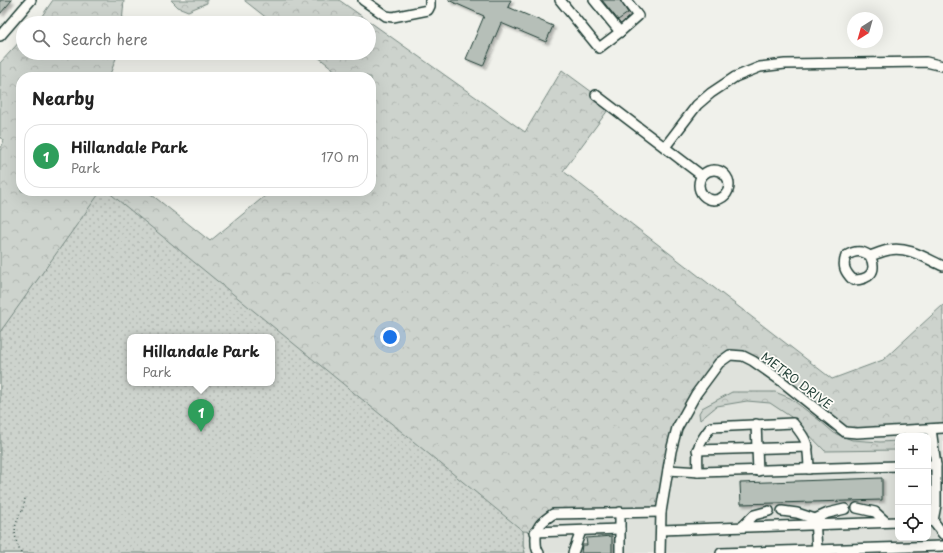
<!DOCTYPE html>
<meta charset="utf-8">
<style>
body{margin:0;font-family:"Playpen Sans",sans-serif;background:#f6f6f6;color:#222}
.controls{position:absolute;right:12px;bottom:12px;display:grid;overflow:hidden;border-radius:8px;box-shadow:0 4px 16px #0002}
.controls button{width:36px;height:36px;display:grid;place-items:center;padding:0;border:0;border-bottom:1px solid #e0e0e0;background:#fff;color:#222;font:20px sans-serif}
.compass{position:absolute;left:847px;top:12px;width:36px;height:36px;border-radius:50%;background:#fff;box-shadow:0 4px 16px #0002;rotate:217deg}
.you{position:absolute;left:390px;top:337px;width:14px;height:14px;margin:-10px;border:3px solid #fff;border-radius:50%;background:#1a73e8;box-shadow:0 0 0 6px #1a73e833}
.badge{display:grid;place-items:center;width:26px;height:26px;border-radius:50%;background:#1f3d34;color:#fff;font-size:13px;font-weight:700}
.pin{position:absolute;translate:-50% -33px;filter:drop-shadow(0 1px 2px #0008)}
.pin::after{content:'';position:absolute;top:21px;width:14px;height:12px;background:inherit;clip-path:polygon(0 0,100% 0,50% 100%)}
.popup{position:absolute;left:127px;top:334px;width:148px;height:52px;box-sizing:border-box;display:grid;place-content:center;border-radius:8px;background:#fff;filter:drop-shadow(0 1px 3px #0005);font-size:13px;white-space:nowrap;color:#767676}
.popup b{font-size:15px;color:#222}
.popup::after{content:'';position:absolute;left:50%;top:100%;margin-left:-8px;border:8px solid transparent;border-top-color:#fff}
.list{margin:0;padding:0;list-style:none}
h2{display:flex;justify-content:space-between;align-items:center;height:52px;margin:0;padding:0 16px;font-size:17px}
h2 small{font-size:13px;font-weight:400;color:#767676}
.list li{display:grid;grid-template-columns:26px 1fr auto;gap:12px;align-items:center;box-sizing:border-box;height:64px;margin:0 8px 8px;padding:0 8px;border:1px solid #e0e0e0;border-radius:16px}
.list b{display:block;font-size:15px;white-space:nowrap}
.list p{margin:0;font-size:13px;white-space:nowrap;color:#767676}
.list em{font-size:13px;font-style:normal;color:#767676}
.icon{flex:none;width:22px;height:22px;fill:none;stroke:currentColor;stroke-width:2;stroke-linecap:round;stroke-linejoin:round}
.map{position:relative;flex:none;width:943px;height:553px;overflow:hidden}
.search{position:absolute;background:#fff;box-shadow:0 4px 16px #0002;left:16px;top:16px;width:360px;height:44px;display:flex;align-items:center;gap:10px;box-sizing:border-box;padding:0 14px;border-radius:22px;color:#767676;font-size:15px}
.panel{position:absolute;background:#fff;box-shadow:0 4px 16px #0002;left:16px;top:72px;width:360px;height:124px;border-radius:16px}
.map>svg:first-child{display:block}
.built{fill:#dfe2dc;fill-rule:evenodd}
.forest{fill:url(#forest-crowns);stroke:#768880;fill-rule:evenodd}
.park{fill:url(#park-dots);stroke:#768880;fill-rule:evenodd}
.building{fill:#b6bfb8;stroke:#1f3d34;filter:url(#shadow)}
.lines{fill:none;stroke-linecap:round;stroke-linejoin:round}
.minor-casing{stroke:#1f3d34;stroke-width:12}
.path{stroke:#1f3d34;stroke-width:1.5;stroke-dasharray:1 3;stroke-linecap:butt}
.minor{stroke:#fdfcf7;stroke-width:9}
.labels{text-anchor:middle;dominant-baseline:central;stroke-width:3.5;stroke-linejoin:round;paint-order:stroke}
.street-label{font-size:12px;fill:#1f3d34;stroke:#fdfcf7}
</style>
<div class="map">
<svg width="943" height="553" viewBox="0 0 943 553">
<defs>
<pattern id="forest-crowns" width="20" height="18" patternUnits="userSpaceOnUse"><rect width="20" height="18" fill="#cdd3cd"/><path d="M2 6a3 3 0 1 1 6 0M12 15a3 3 0 1 1 6 0" fill="none" stroke="#b0b6b1"/></pattern>
<pattern id="park-dots" width="8" height="8" patternUnits="userSpaceOnUse"><rect width="8" height="8" fill="#cdd3cd"/><path d="M2 2h.1M6 6h.1" fill="none" stroke="#b0b6b1" stroke-width="1.8" stroke-linecap="round"/></pattern>
<filter id="shadow"><feDropShadow dx="2.5" dy="2.5" stdDeviation="1" flood-color="#0004"/></filter>
</defs>
<rect width="100%" height="100%" fill="#f0f1eb"/>
<filter id="ink" filterUnits="userSpaceOnUse"><feTurbulence type="fractalNoise" baseFrequency=".025" numOctaves="2"/><feDisplacementMap in="SourceGraphic" scale="8" xChannelSelector="R" yChannelSelector="G"/><feConvolveMatrix kernelMatrix="1 2 1 2 8 2 1 2 1" color-interpolation-filters="sRGB"/></filter>
<g filter="url(#ink)">
<!-- built -->
<path class="built" d="M730 355 943 428V553H525L523 545V531L677 428ZM898 436H928V538H898Z"/>
<!-- forest -->
<g class="forest">
<polygon points="53,0 124,0 122,23 37,23"/>
<polygon points="171,0 207,0 207,3 188,11 178,7"/>
<path d="M245 0H339L525 132 562 70 611 106 563 171 832 379 883 360 943 305V428L845 432 743 356 719 363 677 428 661 512 553 514 535 532 523 531V545L525 553H0V151L4 140 0 137V63L23 38V53H118L109 77H21V191H147L210 241 271 191H371V77H337V72L313 53H369V23H273L245 1ZM130 337H272V383H130Z"/>
<polygon points="732,392 775,392 790,398 819,420 834,433 852,440 880,442 898,441 898,450 825,451 794,419 770,403 747,401 717,406 700,420 699,413 702,408"/>
</g>
<!-- park -->
<path class="park" d="M101 191H107L523 531V545L525 553H0V332ZM130 337H272V383H130Z"/>
<!-- building -->
<g class="building">
<polygon points="0,0 12,0 0,14"/>
<polygon points="448,0 511,0 508,7 553,26 546,42 501,23 483,66 466,59 484,16"/>
<polygon points="602,0 620,0 628,13 618,20"/>
<polygon points="882,478 882,500 741,504 740,483"/>
<polygon points="612,536 612,553 581,553 582,545 587,545 586,538"/>
</g>
<g class="lines">
<!-- minor casing -->
<g class="minor-casing">
<g id="minor">
<polyline points="363,0 386,16 393,17 428,10 430,6 430,0"/>
<polyline points="560,0 599,48 620,32"/>
<polyline points="594,0 620,32 638,16 626,0"/>
<polyline points="0,36 31,0"/>
<polyline points="596,95 701,175"/>
<polyline points="665,147 697,105 711,93 735,77 760,67 785,64 926,62 943,66"/>
<circle cx="714" cy="185" r="15"/>
<path d="M870 256C878 272 869 280 853 280 845 272 842 266 846 256 855 250 862 250 870 256 876 254 883 251 889 250 908 246 927 259 943 266"/>
<polyline points="756,424 758,471"/>
<polyline points="697,450 808,447"/>
<polyline points="928,465 936,465 931,429"/>
<polyline points="668,470 700,472 898,466"/>
<path d="M698 472C697 448 696 446 711 427L793 423C809 442 808 445 809 469"/>
<polyline points="857,508 875,512 886,522"/>
<polyline points="782,511 797,513 815,519"/>
<polyline points="928,521 933,521 936,505 936,465"/>
<polyline points="933,521 943,534"/>
<polyline points="742,527 754,515 769,511"/>
<polyline points="661,530 898,522"/>
<polyline points="535,532 620,529"/>
<polyline points="817,550 815,519 828,513 845,509"/>
<path d="M539 553C536 549 536 546 536 541 535 526 542 522 553 514L661 512"/>
<polyline points="573,553 581,531"/>
<polyline points="620,553 620,512"/>
<polyline points="660,553 661,512 671,451 677,428 696,394 719,363 730,355 743,356 753,361 780,380 845,432 857,433 943,428"/>
<polyline points="721,553 943,546"/>
</g>
</g>
<!-- path -->
<path class="path" d="M21 553C16 544 13 531 17 521 21 512 25 507 25 496"/>
<!-- minor -->
<use href="#minor" class="minor"/>
</g>
</g>
<g class="labels">
<!-- street labels -->
<g class="street-label">
<text transform="translate(797 380) rotate(37)">METRO DRIVE</text>
</g>
</g>
</svg>
<div class="controls">
<button>+</button>
<button>−</button>
<button><svg class="icon" aria-label="locate" viewBox="0 0 24 24"><circle cx="12" cy="12" r="6"/><path d="M12 2v4M12 18v4M2 12h4M18 12h4"/></svg></button>
</div>
<svg class="compass" viewBox="-18 -18 36 36"><path d="M0-13l5 13h-10z" fill="#e53935"/><path d="M0 13l5-13h-10z" fill="#767676"/></svg>
<div class="you"></div>
<div class="pin badge" style="left:201px;top:432px;background:#2e9e5b">1</div>
<div class="popup"><b>Hillandale Park</b>Park</div>
<div class="search"><svg class="icon" aria-label="search" viewBox="0 0 24 24"><circle cx="10" cy="10" r="6"/><path d="M15 15l6 6"/></svg>Search here</div>
<section class="panel">
<h2>Nearby<small></small></h2>
<ul class="list">
<li><span class="badge" style="background:#2e9e5b">1</span><div><b>Hillandale Park</b><p>Park</p></div><em>170 m</em></li>
</ul>
</section>
</div>
